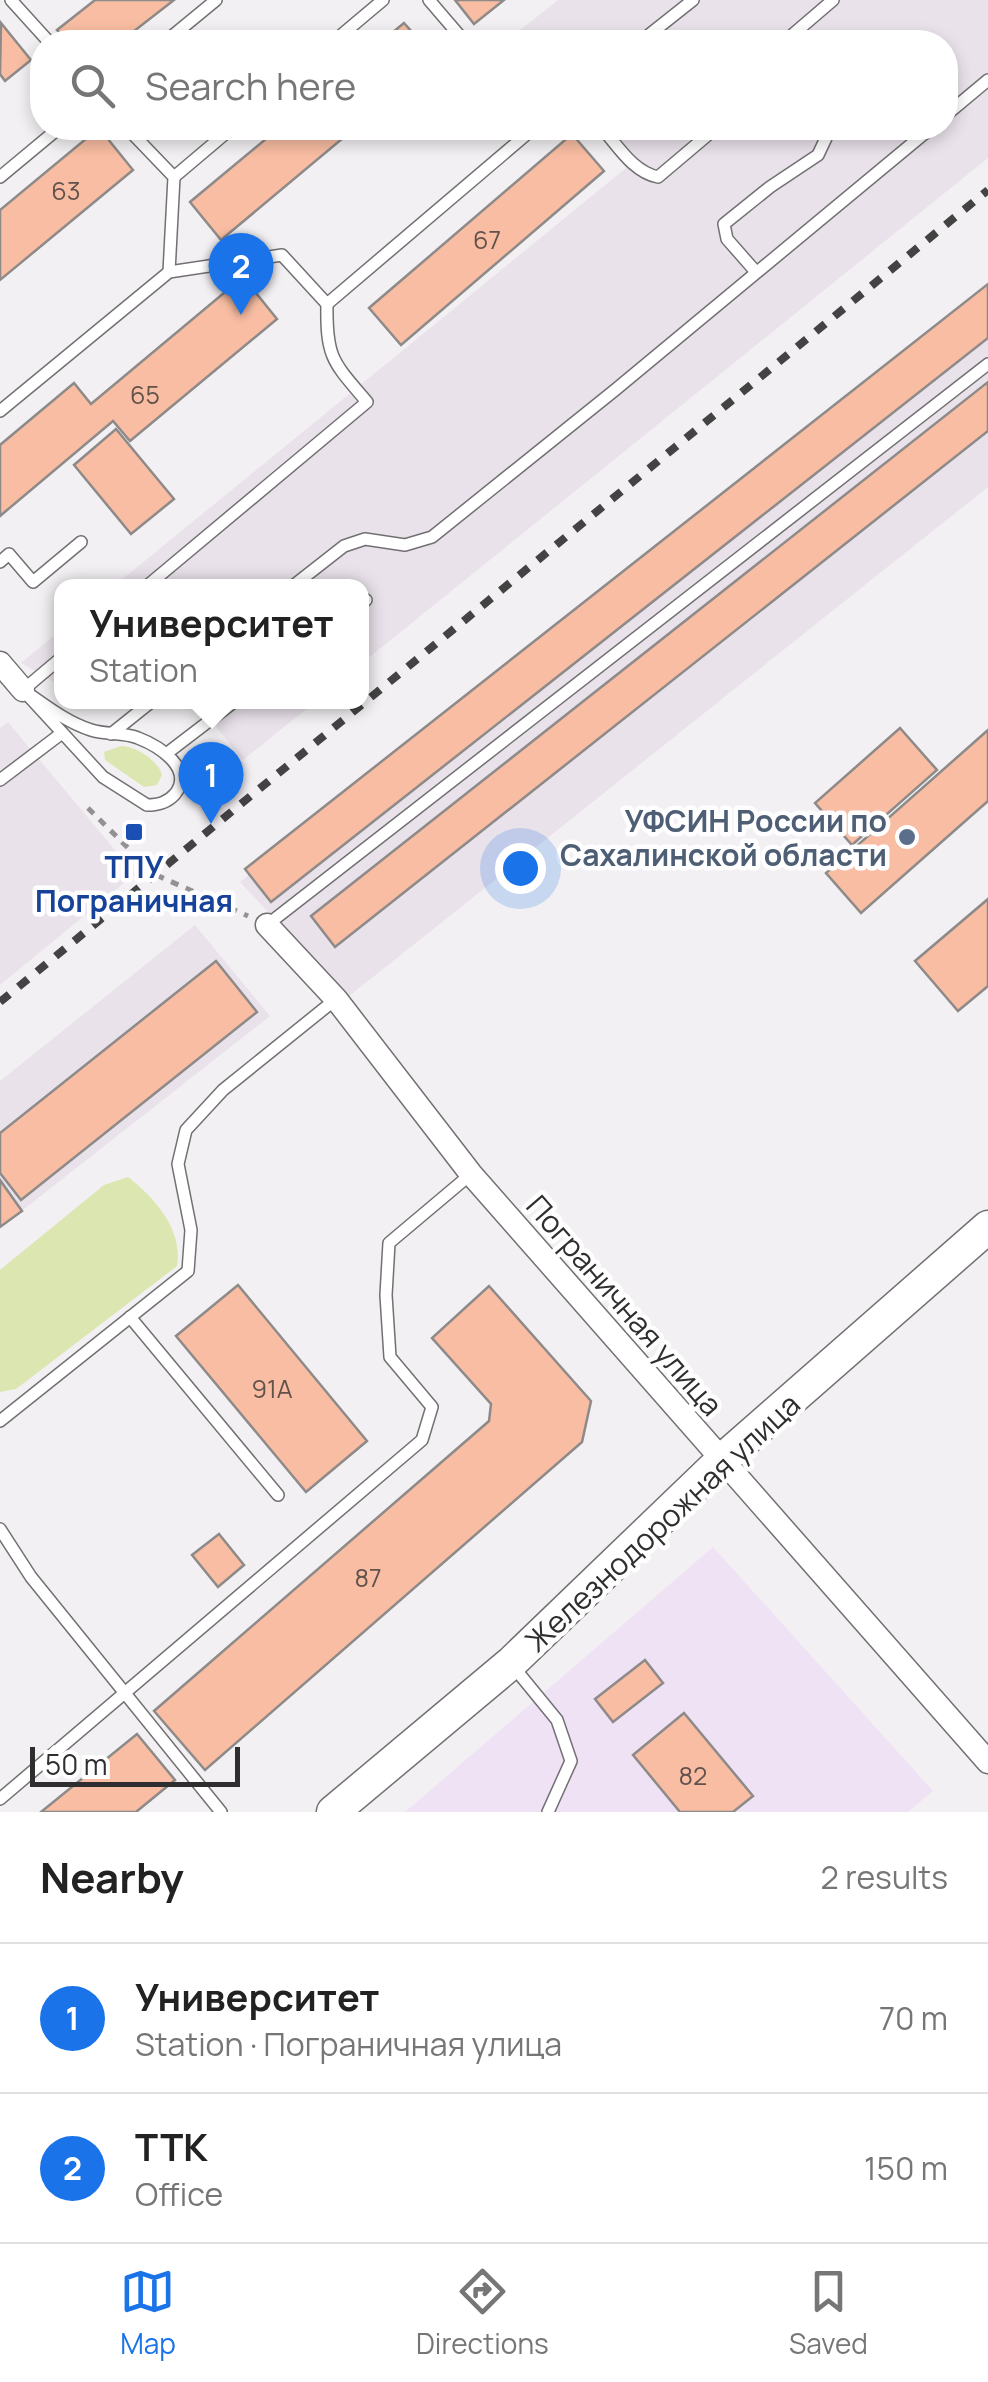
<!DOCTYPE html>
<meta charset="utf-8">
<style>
body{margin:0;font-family:Manrope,sans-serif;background:#f6f6f6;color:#222}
.scale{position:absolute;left:30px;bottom:25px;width:210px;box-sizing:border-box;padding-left:10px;border:5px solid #2f2e2f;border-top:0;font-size:28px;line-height:35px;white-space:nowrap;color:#2f2e2f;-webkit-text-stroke:8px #fffeff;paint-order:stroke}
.you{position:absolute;left:520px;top:868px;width:35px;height:35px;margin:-25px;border:8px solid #fff;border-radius:50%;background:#1a73e8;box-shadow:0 0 0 15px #1a73e833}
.badge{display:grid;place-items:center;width:65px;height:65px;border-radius:50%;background:#1a73e8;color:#fff;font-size:32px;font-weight:700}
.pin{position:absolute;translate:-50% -82px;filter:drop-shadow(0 2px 5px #0008)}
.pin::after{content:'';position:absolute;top:52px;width:35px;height:30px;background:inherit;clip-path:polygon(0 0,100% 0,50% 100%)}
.popup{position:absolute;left:54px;top:579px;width:315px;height:130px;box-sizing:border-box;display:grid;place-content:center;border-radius:20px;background:#fff;filter:drop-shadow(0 2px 8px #0005);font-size:32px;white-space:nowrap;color:#767676}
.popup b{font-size:38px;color:#222}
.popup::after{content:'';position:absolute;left:50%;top:100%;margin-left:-20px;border:20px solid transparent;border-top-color:#fff}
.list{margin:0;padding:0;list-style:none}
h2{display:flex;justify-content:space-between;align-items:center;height:130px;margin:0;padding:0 40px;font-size:42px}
h2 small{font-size:32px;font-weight:400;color:#767676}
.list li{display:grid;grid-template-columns:65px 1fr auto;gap:30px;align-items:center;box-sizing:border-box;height:150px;padding:0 40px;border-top:2px solid #e0e0e0}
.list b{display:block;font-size:38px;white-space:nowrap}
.list p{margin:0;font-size:32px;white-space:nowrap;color:#767676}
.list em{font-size:32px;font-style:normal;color:#767676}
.icon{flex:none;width:55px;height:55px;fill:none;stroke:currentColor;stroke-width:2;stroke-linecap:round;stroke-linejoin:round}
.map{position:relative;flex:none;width:988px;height:1812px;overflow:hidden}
.search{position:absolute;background:#fff;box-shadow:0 5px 15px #0003;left:30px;right:30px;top:30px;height:110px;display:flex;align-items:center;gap:25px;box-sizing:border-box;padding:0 35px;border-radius:40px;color:#767676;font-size:38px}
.sheet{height:430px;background:#fff}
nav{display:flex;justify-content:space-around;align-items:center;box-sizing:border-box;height:140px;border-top:2px solid #e0e0e0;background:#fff;font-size:28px;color:#767676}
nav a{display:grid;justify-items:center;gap:5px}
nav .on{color:#1a73e8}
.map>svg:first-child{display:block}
.commercial{fill:#f0e2f5}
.built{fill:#eae2eb}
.green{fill:#dce6b1}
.building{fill:#f8bda2;stroke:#8d8a89;stroke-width:2.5}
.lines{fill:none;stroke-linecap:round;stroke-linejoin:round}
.lane-casing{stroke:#727072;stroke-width:14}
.street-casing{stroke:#727072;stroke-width:25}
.secondary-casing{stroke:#727072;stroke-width:35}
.path{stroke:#939193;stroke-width:5;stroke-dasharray:8 8;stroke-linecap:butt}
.lane{stroke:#fff;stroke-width:11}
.street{stroke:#fff;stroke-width:22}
.secondary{stroke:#fff;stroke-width:32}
.rail{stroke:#444344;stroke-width:8;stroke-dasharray:12 12;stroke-linecap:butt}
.transit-dot{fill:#1a4fb4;stroke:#fffeff;stroke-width:4}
.service-dot{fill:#5c6f8a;stroke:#fffeff;stroke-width:4}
.labels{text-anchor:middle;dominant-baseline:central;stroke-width:9;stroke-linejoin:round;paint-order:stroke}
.number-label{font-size:25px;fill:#61524c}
.service-label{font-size:30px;font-weight:bold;fill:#4e5e75;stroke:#fffeff;text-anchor:end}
.transit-label{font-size:30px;font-weight:bold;fill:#164399;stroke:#fffeff}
.street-label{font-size:30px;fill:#2f2e2f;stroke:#fffeff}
</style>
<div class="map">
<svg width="988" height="1812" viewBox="0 0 988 1812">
<rect width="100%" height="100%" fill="#f3f0f3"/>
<!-- commercial -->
<polygon class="commercial" points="713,1547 933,1791 908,1812 405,1812"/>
<!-- built -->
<g class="built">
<polygon points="558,0 988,0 988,158 361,664 361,586 114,586 626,168 594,128 946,128 946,42 529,42 520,30"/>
<polygon points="988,287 988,487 348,997 240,882"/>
<polygon points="61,630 61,686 21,663"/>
<polygon points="196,702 315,702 243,760"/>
<polygon points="8,722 135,874 0,985 0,728"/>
<polygon points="195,925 270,1016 0,1228 0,1081"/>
</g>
<!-- green -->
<g class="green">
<path d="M121 746C136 746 159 761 162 775L157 785 144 787 105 760 104 752Z"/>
<path d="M128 1177C155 1198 183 1230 177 1266L16 1389 0 1392V1270L104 1185Z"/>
</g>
<!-- building -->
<g class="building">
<polygon points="95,0 174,0 120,42 67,42 57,30"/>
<polygon points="455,0 504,0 474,24"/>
<polygon points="1,23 31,60 5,81 0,74"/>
<polygon points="404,23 421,42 381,42"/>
<polygon points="99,128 133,170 0,280 0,210"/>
<polygon points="279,128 355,128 221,240 190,202"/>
<polygon points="572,134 604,171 401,345 369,308"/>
<polygon points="243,277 277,319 130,441 113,421 0,516 0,445 74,383 91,404"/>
<polygon points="988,284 988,338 271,902 245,869"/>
<polygon points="988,382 988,431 335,947 311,916"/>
<polygon points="116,429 174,499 131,534 74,465"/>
<polygon points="900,728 937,770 852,845 815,803"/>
<polygon points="988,730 988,801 861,913 826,873"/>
<polygon points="988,899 988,986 958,1011 915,961"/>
<polygon points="216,961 257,1012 21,1200 0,1173 0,1133"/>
<polygon points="0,1180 22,1211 0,1227"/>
<polygon points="238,1285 367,1441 306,1492 176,1336"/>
<polygon points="489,1286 591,1401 582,1442 205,1770 154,1711 489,1421 491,1404 432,1338"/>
<polygon points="219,1534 244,1565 218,1587 192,1555"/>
<polygon points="645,1660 663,1683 613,1722 595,1699"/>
<polygon points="684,1713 753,1796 733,1812 680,1812 633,1755"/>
<polygon points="137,1734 175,1780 136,1812 41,1812"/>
</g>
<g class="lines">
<!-- lane casing -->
<g class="lane-casing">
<g id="lane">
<polyline points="11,0 49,42"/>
<polyline points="429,0 465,42"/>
<polyline points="165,42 216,0"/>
<polyline points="333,42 383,0"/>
<polyline points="640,42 693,0"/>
<polyline points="784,42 833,0"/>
<polyline points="946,115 988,80"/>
<polyline points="127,128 174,177 169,272"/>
<path d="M602 128C618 146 633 172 658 177L716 128"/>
<polyline points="0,177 59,128"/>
<polyline points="174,177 232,128"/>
<polyline points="756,272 727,239 724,224 770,187 818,155 826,138 823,128"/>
<polyline points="0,411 169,272 282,255 327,304 534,128"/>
<polyline points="0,562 9,554 33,582 81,542"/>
<path d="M147 586 367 402C333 362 326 358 327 304"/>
<polyline points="293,586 344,546 365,539 405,545 432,537 615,390 931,128"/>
<polyline points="361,604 366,600"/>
<path d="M23 690C45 705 66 722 91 730 106 735 124 732 138 738 159 746 195 769 175 794 167 803 158 805 147 805L103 777Z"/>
<polyline points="23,690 61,658"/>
<polyline points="111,734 151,702"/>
<polyline points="166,754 234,702"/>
<polyline points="0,780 62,733"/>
<polyline points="267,925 988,364"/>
<polyline points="130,1317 278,1495"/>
<polyline points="0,1421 188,1271 191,1230 178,1164 186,1130 223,1090 336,999"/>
<polyline points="0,1529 31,1577 221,1812"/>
<polyline points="512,1665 557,1720 571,1761 548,1812"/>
<polyline points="0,1799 422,1440 432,1407 390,1357 386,1295 389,1243 471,1174"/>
</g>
</g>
<!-- street casing -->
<g class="street-casing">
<g id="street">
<polyline points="0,663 23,690"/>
<polyline points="267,925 336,999 471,1174 988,1762"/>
</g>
</g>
<!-- secondary casing -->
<g class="secondary-casing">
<polyline id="secondary" points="333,1812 511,1663 721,1461 988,1227"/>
</g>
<!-- path -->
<polyline class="path" points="88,808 154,874 248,916"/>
<!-- lane -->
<use href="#lane" class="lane"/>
<!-- street -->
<use href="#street" class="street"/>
<!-- secondary -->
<use href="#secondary" class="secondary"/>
<!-- rail -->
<polyline class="rail" points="0,1002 988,190"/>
</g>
<!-- markers -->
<rect class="transit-dot" x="124" y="822" width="20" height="20" rx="5"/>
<circle class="service-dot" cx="907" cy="837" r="10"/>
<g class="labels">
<!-- number labels -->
<g class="number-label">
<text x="66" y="190">63</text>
<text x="487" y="239">67</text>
<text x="145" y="394">65</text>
<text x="272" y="1388">91А</text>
<text x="368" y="1577">87</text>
<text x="693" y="1775">82</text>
</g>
<!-- service labels -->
<g class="service-label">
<text x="887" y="820">УФСИН России по<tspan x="887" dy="34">Сахалинской области</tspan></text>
</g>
<!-- transit labels -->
<g class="transit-label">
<text x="134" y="866">ТПУ<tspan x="134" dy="34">Пограничная</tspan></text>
</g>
<!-- street labels -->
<g class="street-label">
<text transform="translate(625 1305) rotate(49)">Пограничная улица</text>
<text transform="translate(662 1522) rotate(-43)">Железнодорожная улица</text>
</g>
</g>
</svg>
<div class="scale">50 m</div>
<div class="you"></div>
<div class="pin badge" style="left:211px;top:824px">1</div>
<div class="popup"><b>Университет</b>Station</div>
<div class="pin badge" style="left:241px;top:315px">2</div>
<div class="search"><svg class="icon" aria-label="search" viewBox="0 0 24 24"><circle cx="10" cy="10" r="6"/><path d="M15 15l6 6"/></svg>Search here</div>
</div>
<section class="sheet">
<h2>Nearby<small>2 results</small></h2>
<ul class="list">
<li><span class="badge">1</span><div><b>Университет</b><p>Station · Пограничная улица</p></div><em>70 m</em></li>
<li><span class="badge">2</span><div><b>ТТК</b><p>Office</p></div><em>150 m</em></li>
</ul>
</section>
<nav>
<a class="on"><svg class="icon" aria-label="map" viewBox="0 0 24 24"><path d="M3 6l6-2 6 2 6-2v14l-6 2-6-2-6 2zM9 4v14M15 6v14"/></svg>Map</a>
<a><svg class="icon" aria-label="directions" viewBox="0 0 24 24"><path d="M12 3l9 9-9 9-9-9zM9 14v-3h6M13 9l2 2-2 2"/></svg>Directions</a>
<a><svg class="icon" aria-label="saved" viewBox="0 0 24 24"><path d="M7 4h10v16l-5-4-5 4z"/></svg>Saved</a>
</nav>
